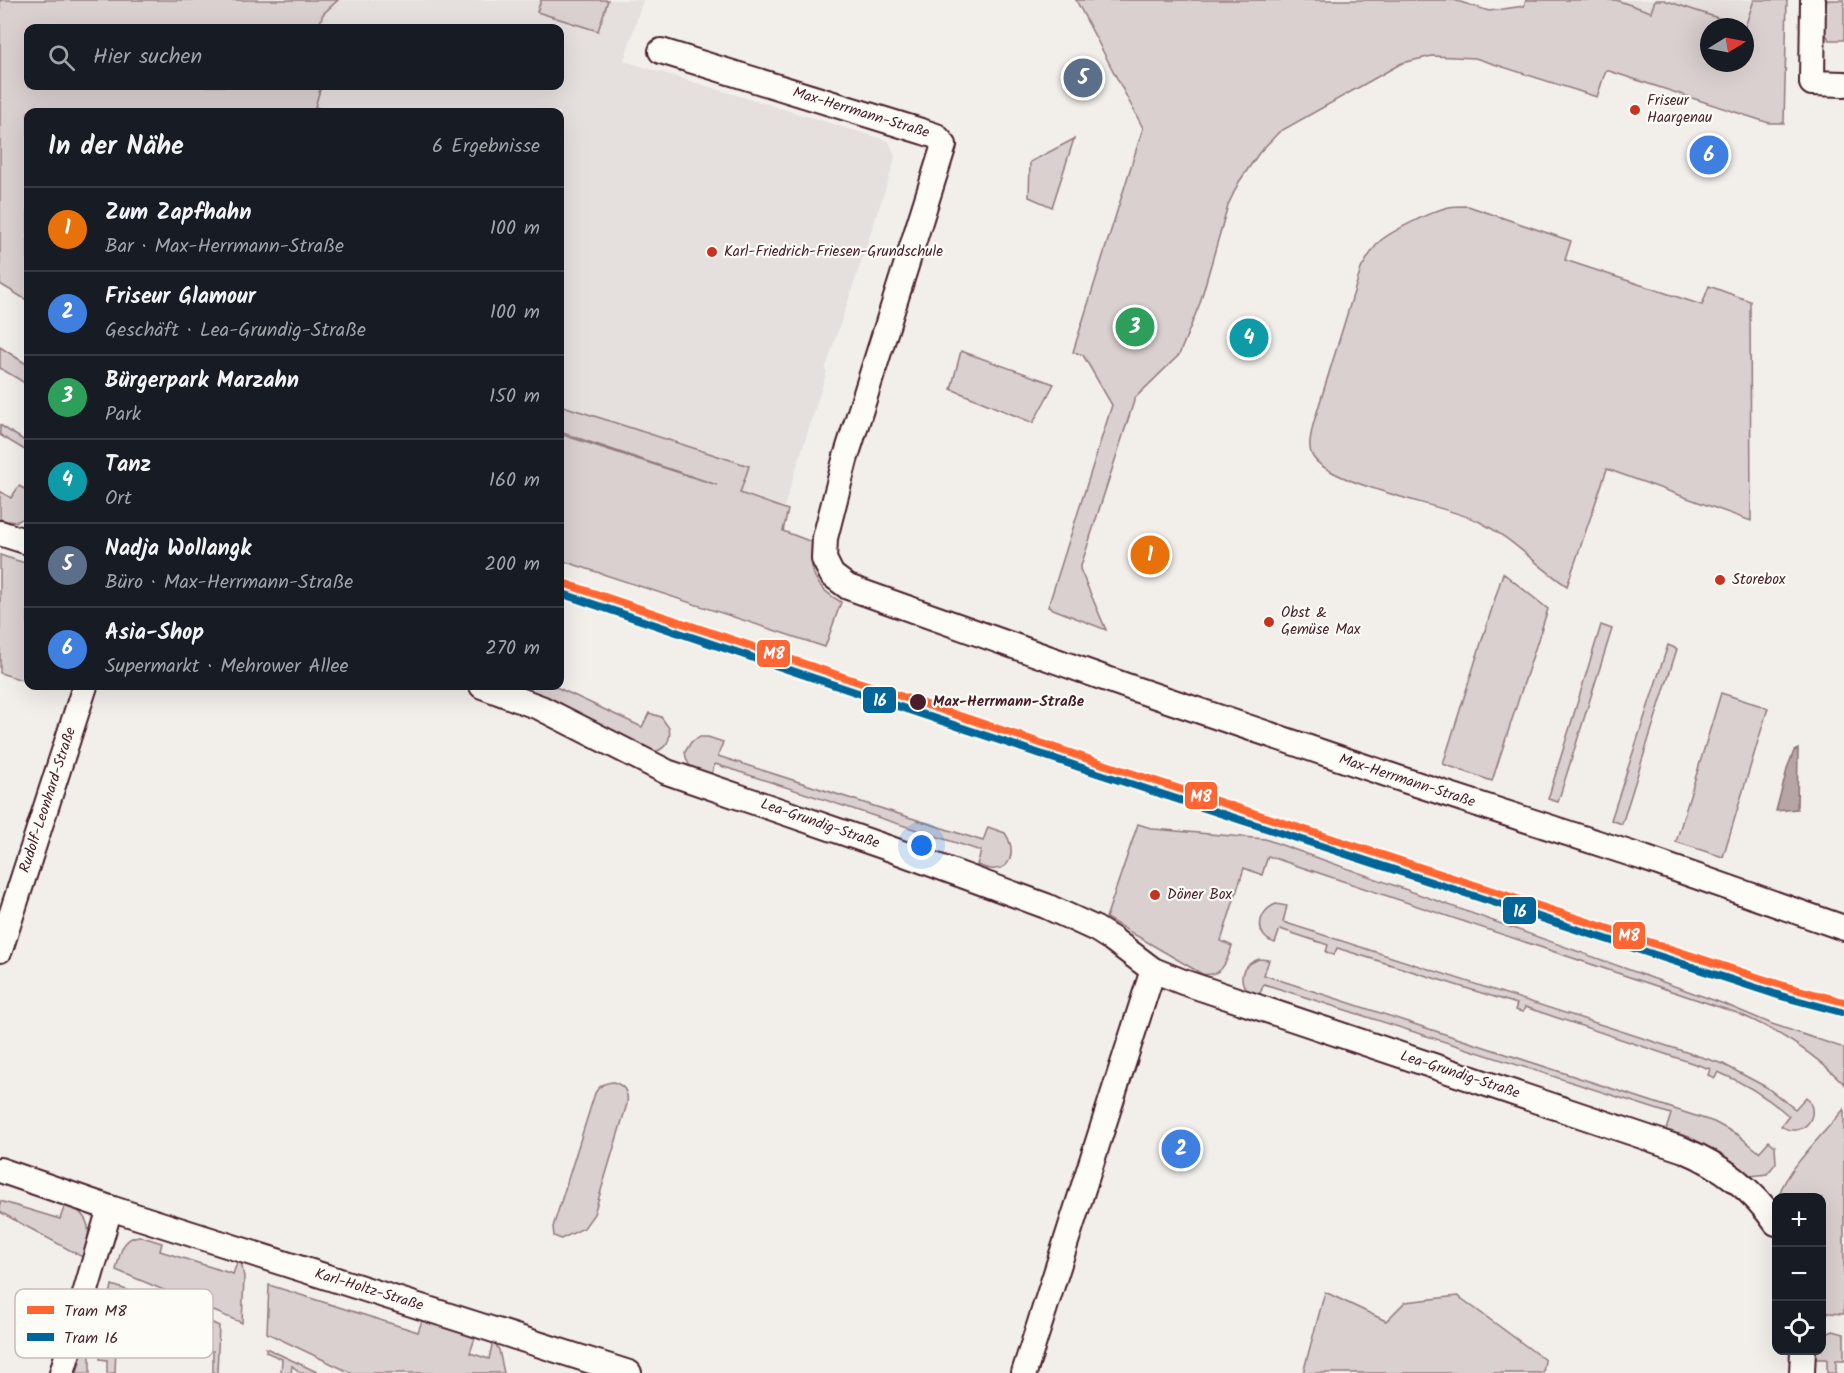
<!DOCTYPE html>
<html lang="de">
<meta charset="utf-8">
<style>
body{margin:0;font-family:Kalam,sans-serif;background:#242831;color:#f1f3f6}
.controls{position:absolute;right:18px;bottom:18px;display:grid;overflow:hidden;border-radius:12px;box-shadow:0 6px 24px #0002}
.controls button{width:54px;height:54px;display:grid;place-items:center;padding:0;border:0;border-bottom:2px solid #363941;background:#171b24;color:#f1f3f6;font:30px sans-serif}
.compass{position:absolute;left:1700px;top:18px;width:54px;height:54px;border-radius:50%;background:#171b24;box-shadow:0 6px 24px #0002;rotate:80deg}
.you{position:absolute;left:922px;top:846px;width:21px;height:21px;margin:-15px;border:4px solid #fff;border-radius:50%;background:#1a73e8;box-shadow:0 0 0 9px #1a73e833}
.badge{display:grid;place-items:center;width:39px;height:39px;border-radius:50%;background:#ea580c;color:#fff;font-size:20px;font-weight:700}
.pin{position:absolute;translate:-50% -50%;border:3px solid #fff;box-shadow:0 2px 6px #0006}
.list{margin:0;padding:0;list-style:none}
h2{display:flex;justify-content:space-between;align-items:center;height:78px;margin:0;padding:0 24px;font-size:26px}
h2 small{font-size:20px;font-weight:400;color:#9ea1a6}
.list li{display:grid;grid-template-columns:39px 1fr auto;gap:18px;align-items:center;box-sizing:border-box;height:84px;padding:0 24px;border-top:2px solid #363941}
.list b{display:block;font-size:22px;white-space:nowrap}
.list p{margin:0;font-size:20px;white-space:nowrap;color:#9ea1a6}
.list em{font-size:20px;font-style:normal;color:#9ea1a6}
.icon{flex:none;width:33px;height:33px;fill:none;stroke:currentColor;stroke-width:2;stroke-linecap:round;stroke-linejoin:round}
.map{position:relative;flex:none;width:1844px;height:1373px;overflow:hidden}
.search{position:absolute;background:#171b24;box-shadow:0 6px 24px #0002;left:24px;top:24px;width:540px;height:66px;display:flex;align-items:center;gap:15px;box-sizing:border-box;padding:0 21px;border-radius:12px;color:#9ea1a6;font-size:22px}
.panel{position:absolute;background:#171b24;box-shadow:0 6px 24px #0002;left:24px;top:108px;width:540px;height:582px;border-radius:12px}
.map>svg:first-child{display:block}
.built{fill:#e5dfdd}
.green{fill:#d9d0cf;stroke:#92787d;stroke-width:1.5;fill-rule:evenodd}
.water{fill:#b7a5a6;stroke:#8b6f75;stroke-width:1.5}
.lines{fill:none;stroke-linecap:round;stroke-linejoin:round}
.street-casing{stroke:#4a1f2b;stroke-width:28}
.street{stroke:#fdfcf7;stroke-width:24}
.tram-1-casing{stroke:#fdfcf7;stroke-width:12}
.tram-2-casing{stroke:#fdfcf7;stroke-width:12}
.tram-1{stroke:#f63;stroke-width:8}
.tram-2{stroke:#069;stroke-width:8}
.poi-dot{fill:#c8321e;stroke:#fdfcf7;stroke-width:2}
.stop-dot{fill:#4a1f2b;stroke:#fdfcf7;stroke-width:2}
.labels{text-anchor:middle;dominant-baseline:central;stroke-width:4.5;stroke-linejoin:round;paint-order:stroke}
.poi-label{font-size:15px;fill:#4a1f2b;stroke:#fdfcf7;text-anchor:start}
.street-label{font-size:15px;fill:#4a1f2b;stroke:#fdfcf7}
.stop-label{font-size:15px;font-weight:bold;fill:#4a1f2b;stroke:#fdfcf7;text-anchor:start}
.key{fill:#fdfcf7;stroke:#c7baba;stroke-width:1.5}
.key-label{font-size:16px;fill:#4a1f2b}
.line-badge{stroke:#fdfcf7;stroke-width:2}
.badge-label{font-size:16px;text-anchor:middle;font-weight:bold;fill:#fff}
</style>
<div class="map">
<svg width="1844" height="1373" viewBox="0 0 1844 1373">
<rect width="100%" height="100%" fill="#f2efeb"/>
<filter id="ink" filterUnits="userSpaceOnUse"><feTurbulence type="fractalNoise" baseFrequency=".0167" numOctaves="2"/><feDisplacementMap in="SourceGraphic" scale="12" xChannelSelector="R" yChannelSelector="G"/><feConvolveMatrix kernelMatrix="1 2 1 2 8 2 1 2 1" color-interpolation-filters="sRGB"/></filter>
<g filter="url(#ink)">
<!-- built -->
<g class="built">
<polygon points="313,0 643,0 624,61 889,141 895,156 893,166 825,370 827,371 784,507 560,434 560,112 293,112 296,86 560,86 560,28 303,28"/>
<polygon points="1616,0 1655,0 1651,12"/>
<polygon points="1664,0 1754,0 1745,27"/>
</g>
<!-- green -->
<g class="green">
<polygon points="0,0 338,0 323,14 318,28 28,28 28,86 321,86 315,107 333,112 28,112 28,301 0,284"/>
<polygon points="541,0 608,0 598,31 537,12"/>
<path d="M1076 0H1454L1489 11 1524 6 1526 0H1616L1651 12 1655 0H1664L1745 27 1754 0H1787L1784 123H1769L1606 70 1597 97 1475 58 1432 56 1402 63 1279 132 1259 153 1239 182 1228 205 1200 303 1179 355 1135 398 1080 569 1106 630 1048 607 1112 405 1083 355 1073 352 1143 128ZM1709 27H1745V63H1709Z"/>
<polygon points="1822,0 1844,0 1844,40 1829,40 1822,26"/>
<polygon points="1074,139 1052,207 1029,197 1030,162"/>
<path d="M1468 206 1571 241 1565 260 1702 305 1709 286 1750 301 1751 521 1607 469 1567 586C1535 565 1514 539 1478 521 1443 505 1331 485 1313 457 1307 447 1311 435 1313 425L1361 269C1367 259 1372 249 1380 241 1392 231 1434 210 1449 207 1455 206 1462 206 1468 206Z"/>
<polygon points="0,347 28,365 28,385 0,368"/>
<polygon points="961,351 1054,384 1033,423 951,389"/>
<path d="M560 405 749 466 740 493 788 510 783 531 812 542C809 572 814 587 841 602L825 647 560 560V434L717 485 560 432Z"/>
<polygon points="0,425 28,443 28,452 0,435"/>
<path d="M19 486 28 491V515C19 523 11 523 0 519V491L11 498Z"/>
<polygon points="0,555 28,564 28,682 0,673"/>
<polygon points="1503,573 1548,609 1492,781 1443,764"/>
<polygon points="1601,625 1612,629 1558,802 1548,799"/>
<polygon points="1668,645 1677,649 1622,824 1611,820"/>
<path d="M518 686H554L642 727 649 713 661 717 669 728C672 740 665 750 653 752Z"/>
<polygon points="1721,693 1768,708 1723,857 1676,842"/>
<path d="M700 737H708L723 742 718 756 983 841 988 827 1005 833C1016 848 1013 871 991 869 986 869 981 866 977 865L981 851 715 764 710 777C696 772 687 769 685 752L691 742Z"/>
<path d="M1138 824 1154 829 1265 839 1727 1005 1772 1024 1844 1048V1084C1814 1053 1777 1030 1737 1013L1268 856 1262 875 1244 868 1221 941 1232 946C1227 961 1222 978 1202 974L1106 918Z"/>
<path d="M1276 904 1287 906 1283 922 1723 1064 1766 1087 1795 1109 1806 1097C1823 1115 1802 1140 1781 1126L1789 1116C1767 1097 1745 1083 1718 1072L1715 1078 1708 1075 1710 1069 1525 1007 1523 1012 1515 1010 1517 1004 1337 948 1334 955 1326 952 1328 945 1280 929 1275 943C1254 937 1257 911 1276 904Z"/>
<path d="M1259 959 1269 960 1264 975 1714 1122 1738 1135 1759 1152 1769 1141 1775 1146 1776 1163 1767 1174 1751 1176 1720 1153 1689 1137 1666 1130 1671 1114 1264 984 1258 998C1238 988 1235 968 1259 959Z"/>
<path d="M613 1082C624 1085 629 1092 627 1104L594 1214 584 1228 561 1239 554 1236 553 1227 595 1093C600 1085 604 1083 613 1082Z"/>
<path d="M1844 1109V1314L1829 1313 1822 1310V1198H1779V1195C1787 1169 1825 1132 1844 1109Z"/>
<path d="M0 1201 60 1219 66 1202C93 1218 91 1230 84 1258L0 1212Z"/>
<path d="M139 1236 162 1243 160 1251 233 1274 238 1260 241 1261 244 1277 242 1323 116 1270C120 1255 121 1238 139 1236Z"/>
<polygon points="112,1285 186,1310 219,1326 217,1373 213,1373 213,1351 116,1348 115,1373 107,1373 107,1360 100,1359 99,1348"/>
<polygon points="269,1285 418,1332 423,1318 476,1335 470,1353 489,1359 493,1341 499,1350 504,1373 351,1373 267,1333"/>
<polygon points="1325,1292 1386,1321 1405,1302 1458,1296 1545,1360 1543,1373 1303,1373"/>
<polygon points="1833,1331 1844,1334 1844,1360 1836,1360 1836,1373 1827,1373 1827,1359 1814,1359 1814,1351 1822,1350 1822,1336"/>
<polygon points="85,1343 90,1343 90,1373 77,1373"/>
<polygon points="266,1348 319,1373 301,1373 292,1366 291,1373 281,1373 282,1359 266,1352"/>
</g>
<!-- water -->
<polygon class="water" points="1798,749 1797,809 1776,811 1788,766 1794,751"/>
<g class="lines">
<!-- street casing -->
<g class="street-casing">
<g id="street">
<polyline points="1813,0 1812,83 1844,84"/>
<polyline points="661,51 924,132 936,136 944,145 845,460 825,538 824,559 832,575 848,587 1135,689 1407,781 1644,858 1844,928"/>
<polyline points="0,533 28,542"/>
<path d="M482 686 541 708 667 772 888 848 1046 906 1096 929 1112 939 1153 970 1183 982 1684 1150C1720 1165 1753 1190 1776 1223"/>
<polyline points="0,950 85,686"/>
<polyline points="0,1170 110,1208 629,1373"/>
<polyline points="62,1373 110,1208"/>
<polyline points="1024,1373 1153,970"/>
<polyline points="1802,1373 1803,1350"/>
</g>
</g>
<!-- street -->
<use href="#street" class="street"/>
<!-- tram-1 casing -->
<g class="tram-1-casing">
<polyline id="tram-1" points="560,582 1100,763 1784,986 1844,1002"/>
</g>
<!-- tram-2 casing -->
<g class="tram-2-casing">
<polyline id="tram-2" points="560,593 1097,773 1781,996 1841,1012"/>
</g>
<!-- tram-1 -->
<use href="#tram-1" class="tram-1"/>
<!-- tram-2 -->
<use href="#tram-2" class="tram-2"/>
</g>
</g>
<!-- markers -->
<g class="poi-dot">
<circle cx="1635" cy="110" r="6"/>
<circle cx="712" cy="252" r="6"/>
<circle cx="1720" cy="580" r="6"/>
<circle cx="1269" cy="622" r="6"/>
<circle cx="1155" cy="895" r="6"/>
</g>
<circle class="stop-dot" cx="918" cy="702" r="9"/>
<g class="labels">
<!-- poi labels -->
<g class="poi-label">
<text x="1647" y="101">Friseur<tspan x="1647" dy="17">Haargenau</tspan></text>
<text x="724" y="252">Karl-Friedrich-Friesen-Grundschule</text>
<text x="1732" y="580">Storebox</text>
<text x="1281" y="613">Obst &amp;<tspan x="1281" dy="17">Gemüse Max</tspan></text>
<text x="1167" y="895">Döner Box</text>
</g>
<!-- street labels -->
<g class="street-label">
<text transform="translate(861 113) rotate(17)">Max-Herrmann-Straße</text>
<text transform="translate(1407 781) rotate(18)">Max-Herrmann-Straße</text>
<text transform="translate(48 800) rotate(-72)">Rudolf-Leonhard-Straße</text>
<text transform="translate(820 824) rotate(19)">Lea-Grundig-Straße</text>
<text transform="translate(1460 1075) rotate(18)">Lea-Grundig-Straße</text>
<text transform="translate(369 1290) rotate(17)">Karl-Holtz-Straße</text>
</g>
<!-- stop labels -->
<g class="stop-label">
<text x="933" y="702">Max-Herrmann-Straße</text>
</g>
</g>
<!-- legend -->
<rect x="15" y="1289" width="198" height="69" rx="9" class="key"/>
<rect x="27" y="1306" width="27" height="8" fill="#f63"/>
<rect x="27" y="1333" width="27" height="8" fill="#069"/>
<g class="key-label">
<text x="64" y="1316">Tram M8</text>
<text x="64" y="1343">Tram 16</text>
</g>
<g class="line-badge">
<rect x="756" y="639" width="35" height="29" rx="6" fill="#f63"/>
<rect x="862" y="686" width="35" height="28" rx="6" fill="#069"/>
<rect x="1184" y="781" width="34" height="29" rx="6" fill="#f63"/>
<rect x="1502" y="896" width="35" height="29" rx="6" fill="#069"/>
<rect x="1612" y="921" width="34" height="29" rx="6" fill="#f63"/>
</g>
<g class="badge-label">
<text x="774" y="659">M8</text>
<text x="880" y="706">16</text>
<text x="1201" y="802">M8</text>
<text x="1520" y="917">16</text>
<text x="1629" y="941">M8</text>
</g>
</svg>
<div class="controls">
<button>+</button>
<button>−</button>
<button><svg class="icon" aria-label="locate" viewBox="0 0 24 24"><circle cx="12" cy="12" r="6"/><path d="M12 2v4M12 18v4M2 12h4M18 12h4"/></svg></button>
</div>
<svg class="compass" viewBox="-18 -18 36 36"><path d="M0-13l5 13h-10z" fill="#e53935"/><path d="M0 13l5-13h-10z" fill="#9ea1a6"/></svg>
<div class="you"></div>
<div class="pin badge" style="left:1150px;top:555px;background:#e8710a">1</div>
<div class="pin badge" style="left:1181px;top:1149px;background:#3f7fe0">2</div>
<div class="pin badge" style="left:1135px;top:327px;background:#2e9e5b">3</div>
<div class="pin badge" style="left:1249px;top:338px;background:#0f9aa8">4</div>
<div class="pin badge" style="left:1083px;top:78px;background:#5c6f8a">5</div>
<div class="pin badge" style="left:1709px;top:155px;background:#3f7fe0">6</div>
<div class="search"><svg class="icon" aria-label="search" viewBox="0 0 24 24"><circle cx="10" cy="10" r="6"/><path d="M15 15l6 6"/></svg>Hier suchen</div>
<section class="panel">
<h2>In der Nähe<small>6 Ergebnisse</small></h2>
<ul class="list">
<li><span class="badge" style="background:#e8710a">1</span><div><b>Zum Zapfhahn</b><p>Bar · Max-Herrmann-Straße</p></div><em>100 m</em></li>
<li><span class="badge" style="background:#3f7fe0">2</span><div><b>Friseur Glamour</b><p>Geschäft · Lea-Grundig-Straße</p></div><em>100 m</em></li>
<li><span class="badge" style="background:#2e9e5b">3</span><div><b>Bürgerpark Marzahn</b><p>Park</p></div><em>150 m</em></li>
<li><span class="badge" style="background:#0f9aa8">4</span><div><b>Tanz</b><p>Ort</p></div><em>160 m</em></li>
<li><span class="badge" style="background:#5c6f8a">5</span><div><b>Nadja Wollangk</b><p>Büro · Max-Herrmann-Straße</p></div><em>200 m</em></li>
<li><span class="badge" style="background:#3f7fe0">6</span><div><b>Asia-Shop</b><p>Supermarkt · Mehrower Allee</p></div><em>270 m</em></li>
</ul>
</section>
</div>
